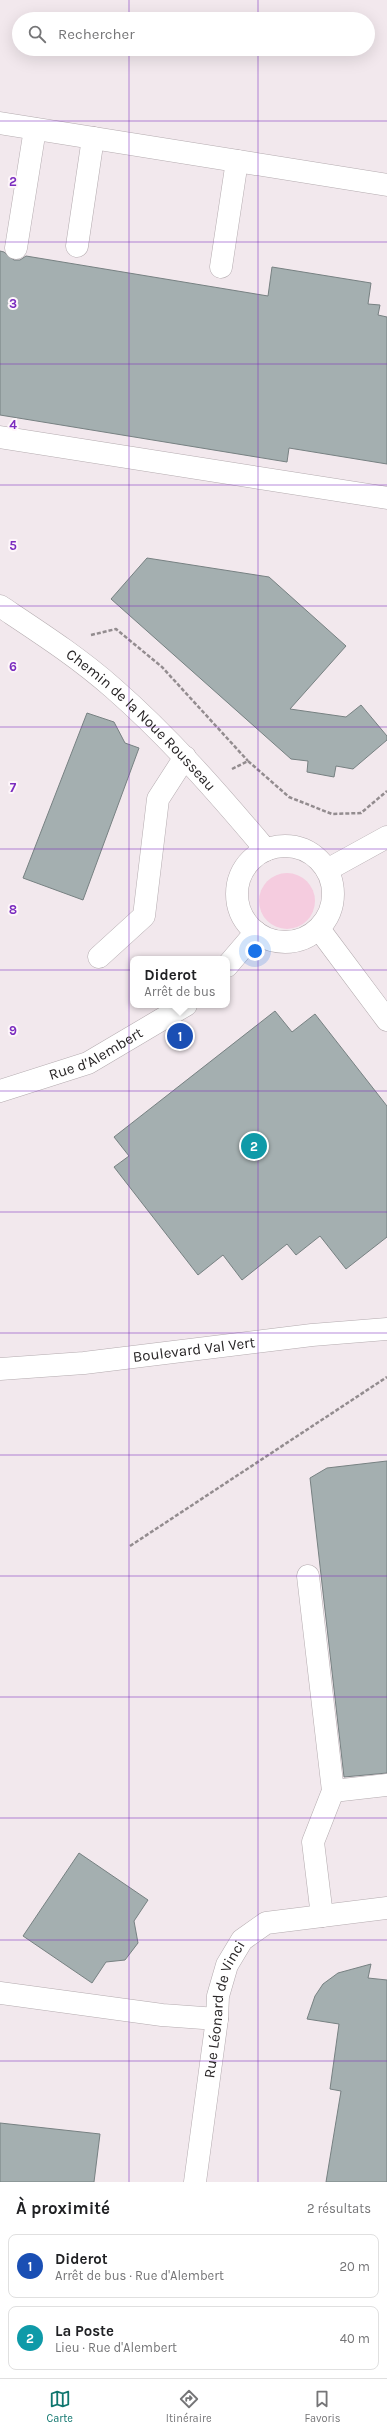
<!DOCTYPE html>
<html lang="fr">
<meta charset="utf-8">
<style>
body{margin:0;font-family:Karla,sans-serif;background:#f6f6f6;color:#202124}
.you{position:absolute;left:255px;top:951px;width:14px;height:14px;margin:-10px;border:3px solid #fff;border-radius:50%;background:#1a73e8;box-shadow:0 0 0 6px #1a73e833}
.badge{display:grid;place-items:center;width:26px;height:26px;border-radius:50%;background:#0f766e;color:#fff;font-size:13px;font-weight:700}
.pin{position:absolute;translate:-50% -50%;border:2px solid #fff;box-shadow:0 1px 4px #0006}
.popup{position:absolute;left:130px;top:956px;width:100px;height:52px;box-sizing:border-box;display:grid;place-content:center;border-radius:8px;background:#fff;filter:drop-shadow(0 1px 3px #0005);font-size:13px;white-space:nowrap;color:#757577}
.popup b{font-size:15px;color:#202124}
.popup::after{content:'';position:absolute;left:50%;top:100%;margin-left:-8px;border:8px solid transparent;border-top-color:#fff}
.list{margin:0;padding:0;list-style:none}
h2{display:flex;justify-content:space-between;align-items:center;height:52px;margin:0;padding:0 16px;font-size:17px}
h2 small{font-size:13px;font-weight:400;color:#757577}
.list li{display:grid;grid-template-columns:26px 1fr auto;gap:12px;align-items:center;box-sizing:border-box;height:64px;margin:0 8px 8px;padding:0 8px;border:1px solid #e0e0e0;border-radius:8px}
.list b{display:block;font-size:15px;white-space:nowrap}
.list p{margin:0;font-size:13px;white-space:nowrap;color:#757577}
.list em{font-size:13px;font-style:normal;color:#757577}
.icon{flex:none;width:22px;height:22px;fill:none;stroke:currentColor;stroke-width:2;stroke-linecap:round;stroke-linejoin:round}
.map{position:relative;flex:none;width:387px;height:2182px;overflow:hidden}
.search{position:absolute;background:#fff;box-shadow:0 4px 16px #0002;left:12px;right:12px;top:12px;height:44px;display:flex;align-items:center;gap:10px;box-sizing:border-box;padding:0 14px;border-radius:22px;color:#757577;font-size:15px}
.sheet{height:196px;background:#fff}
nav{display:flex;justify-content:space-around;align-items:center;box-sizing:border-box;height:56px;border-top:1px solid #e0e0e0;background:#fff;font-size:11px;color:#757577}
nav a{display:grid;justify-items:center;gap:2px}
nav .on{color:#0f766e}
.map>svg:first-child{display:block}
.green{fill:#f5ccdf}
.building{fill:#a4afb0;stroke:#778182}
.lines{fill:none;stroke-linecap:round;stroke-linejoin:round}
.minor-casing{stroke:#b4abaf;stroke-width:23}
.path{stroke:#938c8f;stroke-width:2.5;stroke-dasharray:4 2;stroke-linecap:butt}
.minor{stroke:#fff;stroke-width:22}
.grid{fill:none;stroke:#7b2cbf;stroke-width:1;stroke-opacity:0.55}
.labels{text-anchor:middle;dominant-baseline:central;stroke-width:4;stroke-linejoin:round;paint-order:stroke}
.street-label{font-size:15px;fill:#282526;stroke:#fef6fa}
.grid-label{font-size:13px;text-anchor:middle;font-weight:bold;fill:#7b2cbf;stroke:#fef6fa;stroke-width:4;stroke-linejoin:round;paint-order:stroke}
</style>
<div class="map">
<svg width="387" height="2182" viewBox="0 0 387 2182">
<rect width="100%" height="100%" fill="#f2e8ed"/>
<!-- green -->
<circle class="green" cx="287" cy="901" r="28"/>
<!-- building -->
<g class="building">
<polygon points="0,251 4,252 14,260 20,260 26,256 268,296 272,267 371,283 368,304 380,305 378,315 387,317 387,464 289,448 287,462 0,415"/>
<polygon points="147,558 269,577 346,646 290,709 346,717 361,705 387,736 387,740 353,769 336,766 334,777 307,772 308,761 291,759 111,599"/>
<polygon points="87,713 114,722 125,743 139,748 83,900 23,878"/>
<polygon points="275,1011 292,1032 315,1014 387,1106 387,1237 346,1269 320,1236 296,1255 287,1244 242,1280 223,1255 198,1275 114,1167 129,1156 114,1137"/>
<polygon points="387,1461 387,1773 344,1777 310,1478 327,1468"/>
<polygon points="79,1853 148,1900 134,1921 138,1943 125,1960 106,1962 92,1983 23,1936"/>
<polygon points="371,1964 368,1978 387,1980 387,2182 326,2182 341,2091 330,2089 339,2024 307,2019 315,1996 323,1984 338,1973"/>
<polygon points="0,2123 100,2134 94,2182 0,2182"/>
</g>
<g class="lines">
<!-- minor casing -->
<g class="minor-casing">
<g id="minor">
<polyline points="0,123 387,185"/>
<polyline points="77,246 93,138"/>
<polyline points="16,248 35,129"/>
<polyline points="221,267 237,161"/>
<polyline points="0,437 387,498"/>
<path id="s1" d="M0 606C39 632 78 657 113 688 169 737 218 793 266 850"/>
<circle cx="285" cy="894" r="48"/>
<polyline points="327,870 387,837"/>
<polyline points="319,929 387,1020"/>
<polyline points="99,957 144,916 158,799 185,757"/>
<polyline points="227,966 256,932"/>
<path id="s2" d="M0 1091 88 1063 186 1005"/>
<path id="s3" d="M0 1369 84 1363 312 1335 387 1329"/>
<polyline points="308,1576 333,1791 313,1842 322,1916"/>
<polyline points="333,1791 387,1785"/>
<polyline points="0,1993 162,2015 217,2019"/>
<path id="s4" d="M195 2182 217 2019 218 1996 227 1965 242 1940 266 1923 387 1908"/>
</g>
</g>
<!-- path -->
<g class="path">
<polyline points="91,635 116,629 162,667 248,761"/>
<polyline points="232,769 248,761 289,797 332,814 361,813 387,791"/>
<polyline points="130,1546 387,1377"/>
</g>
<!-- minor -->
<use href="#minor" class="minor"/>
</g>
<!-- grid -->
<path class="grid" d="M129 0V19M258 0V19M129 49V2182M258 49V2182M0 121H387M0 242H387M0 364H387M0 485H387M0 606H387M0 727H387M0 849H387M0 970H387M0 1091H387M0 1212H387M0 1333H387M0 1455H387M0 1576H387M0 1697H387M0 1818H387M0 1940H387M0 2061H387"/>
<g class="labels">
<!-- street labels -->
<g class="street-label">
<text stroke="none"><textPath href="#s1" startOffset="182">Chemin de la Noue Rousseau</textPath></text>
<text stroke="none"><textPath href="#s2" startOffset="103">Rue d'Alembert</textPath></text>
<text stroke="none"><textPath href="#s3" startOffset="195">Boulevard Val Vert</textPath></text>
<text stroke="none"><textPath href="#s4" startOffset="176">Rue Léonard de Vinci</textPath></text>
</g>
</g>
<g class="grid-label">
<text x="13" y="186">2</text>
<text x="13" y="308">3</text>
<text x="13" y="429">4</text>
<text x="13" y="550">5</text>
<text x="13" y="671">6</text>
<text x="13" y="792">7</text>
<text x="13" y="914">8</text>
<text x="13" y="1035">9</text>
</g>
</svg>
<div class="you"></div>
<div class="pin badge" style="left:180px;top:1036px;background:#1a4fb4">1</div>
<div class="popup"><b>Diderot</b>Arrêt de bus</div>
<div class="pin badge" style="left:254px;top:1146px;background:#0f9aa8">2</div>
<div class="search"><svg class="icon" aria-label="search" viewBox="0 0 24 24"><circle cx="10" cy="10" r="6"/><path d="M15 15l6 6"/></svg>Rechercher</div>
</div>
<section class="sheet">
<h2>À proximité<small>2 résultats</small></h2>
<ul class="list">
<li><span class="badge" style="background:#1a4fb4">1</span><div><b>Diderot</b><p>Arrêt de bus · Rue d'Alembert</p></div><em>20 m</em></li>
<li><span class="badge" style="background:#0f9aa8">2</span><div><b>La Poste</b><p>Lieu · Rue d'Alembert</p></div><em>40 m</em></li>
</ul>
</section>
<nav>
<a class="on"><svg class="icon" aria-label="map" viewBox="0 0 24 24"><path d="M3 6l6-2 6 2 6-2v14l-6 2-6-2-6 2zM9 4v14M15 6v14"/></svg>Carte</a>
<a><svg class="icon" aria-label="directions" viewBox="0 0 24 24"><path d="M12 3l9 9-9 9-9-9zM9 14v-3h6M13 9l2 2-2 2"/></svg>Itinéraire</a>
<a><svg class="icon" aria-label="saved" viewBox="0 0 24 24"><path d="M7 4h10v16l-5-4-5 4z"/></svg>Favoris</a>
</nav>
